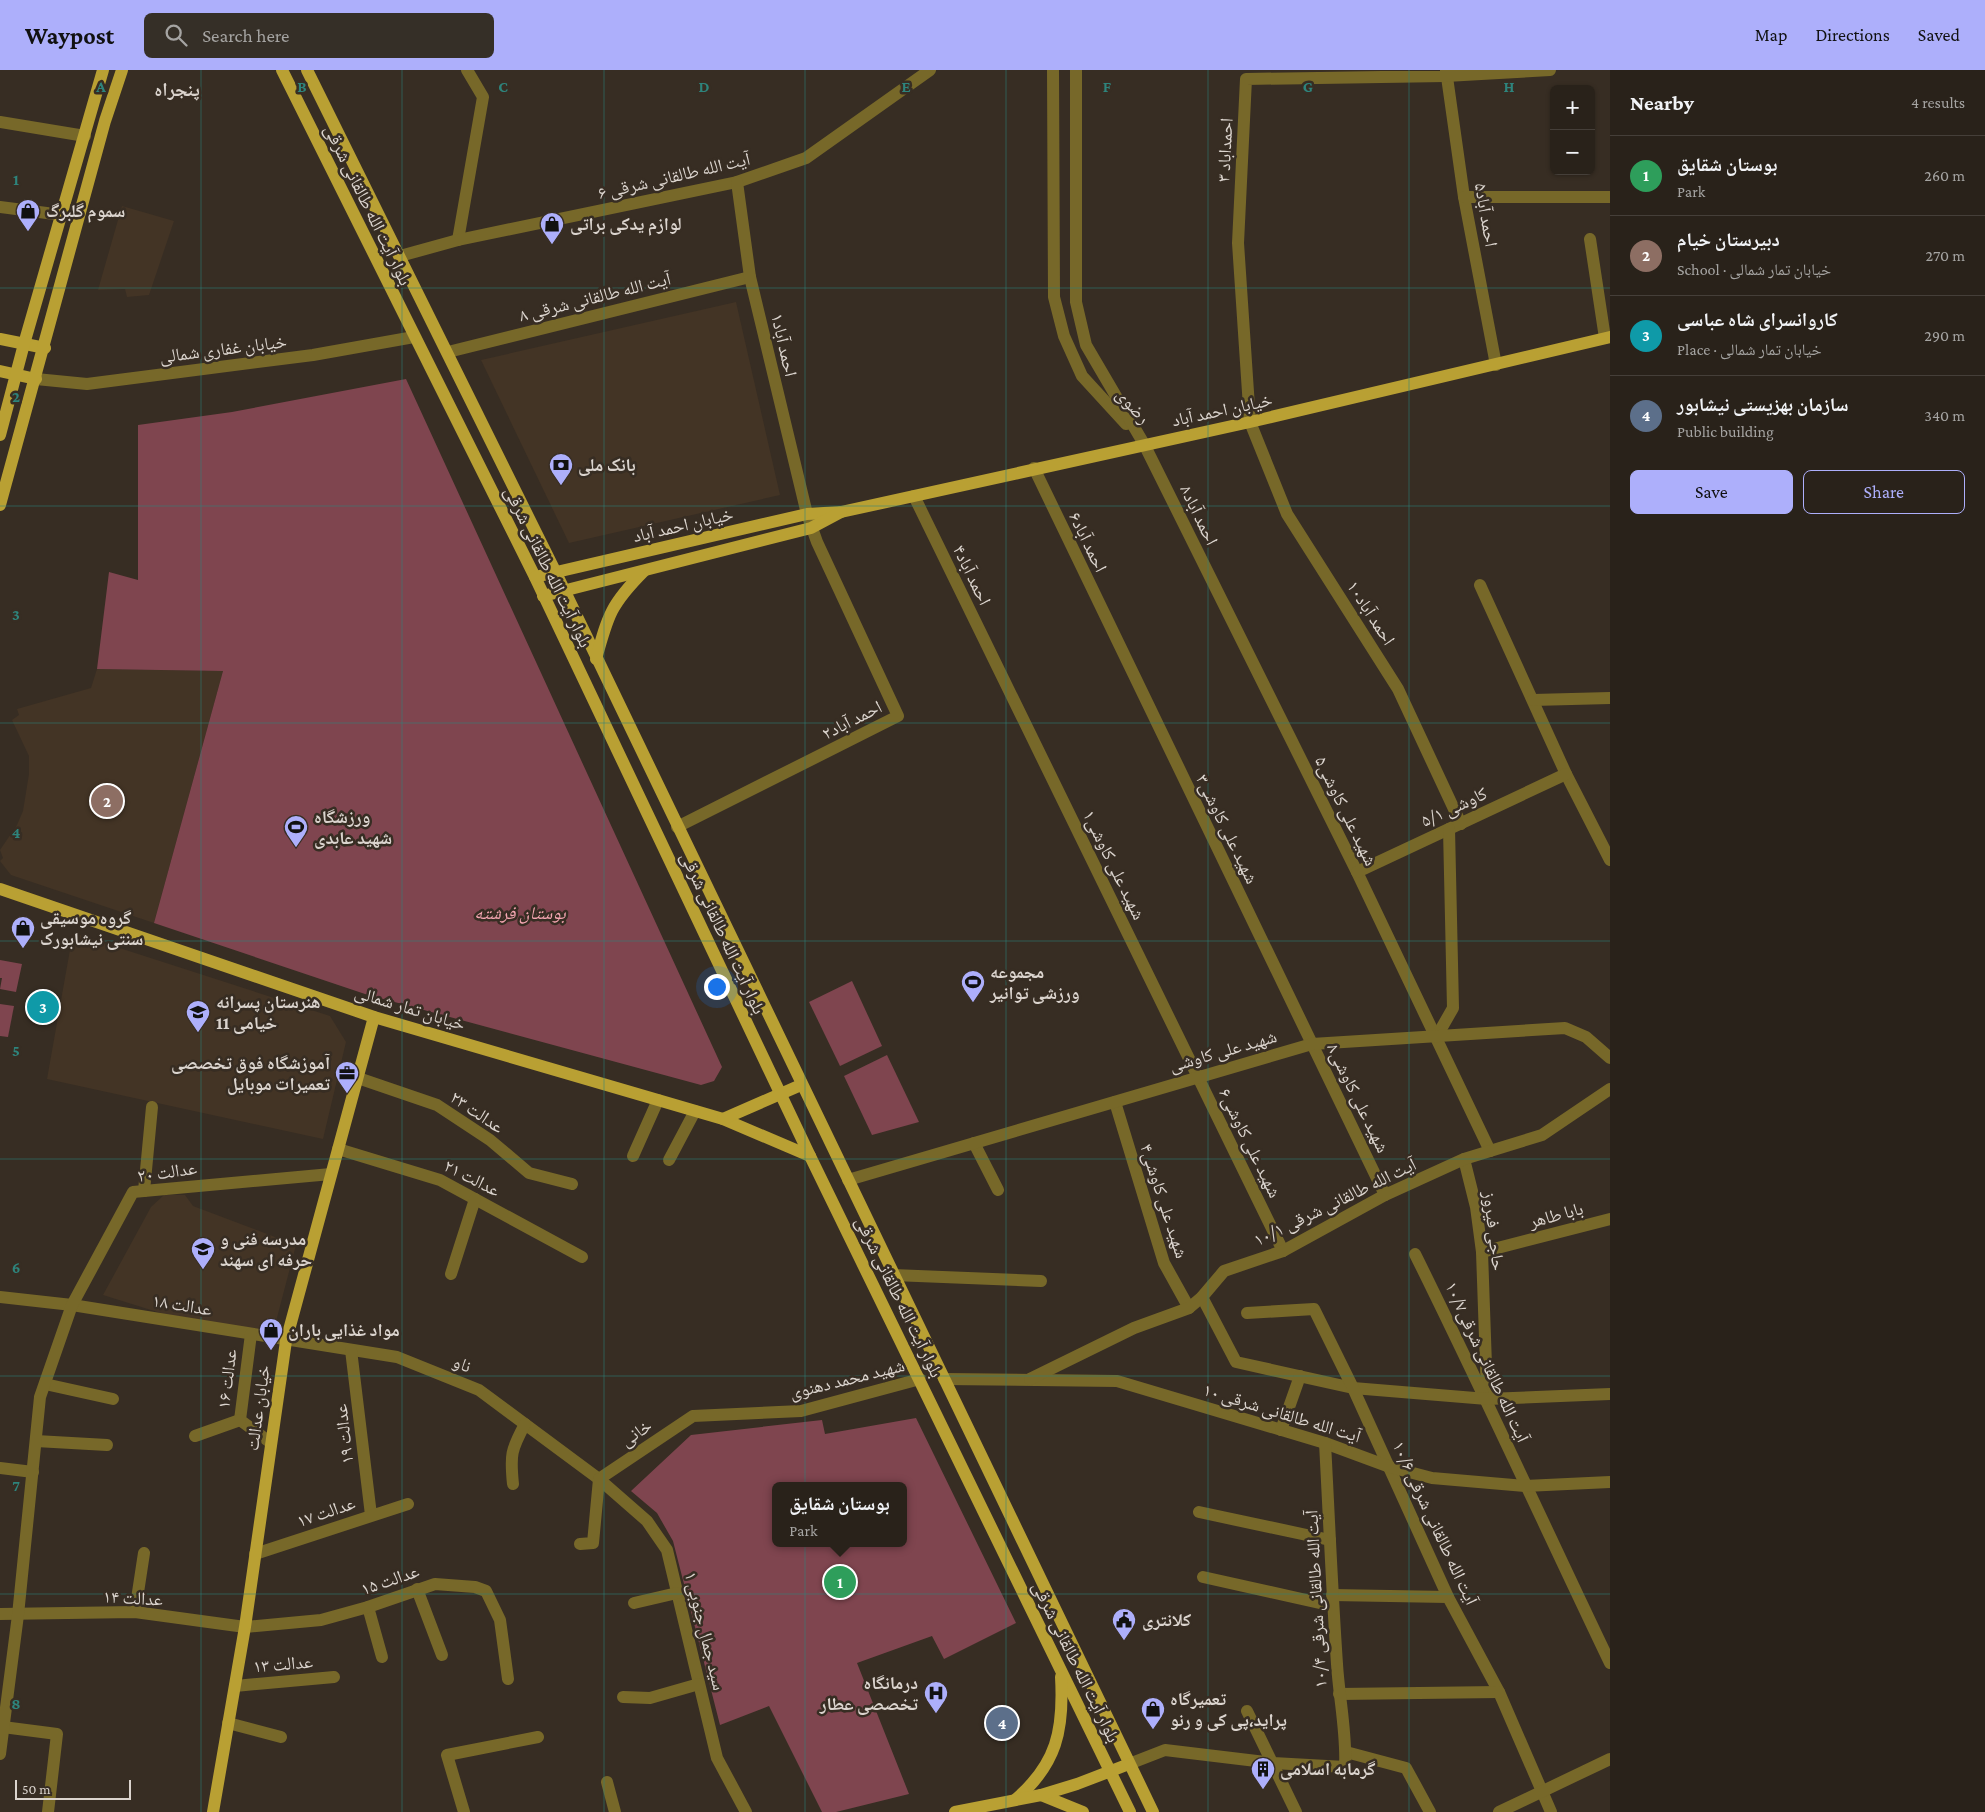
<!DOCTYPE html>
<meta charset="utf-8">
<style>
body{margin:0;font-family:"Crimson Pro","Noto Naskh Arabic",serif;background:#352f27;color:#f1f3f6}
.controls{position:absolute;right:15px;top:15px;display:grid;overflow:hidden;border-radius:8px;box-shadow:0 1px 4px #0004}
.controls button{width:45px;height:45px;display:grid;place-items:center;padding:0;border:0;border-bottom:1px solid #453f39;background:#29221a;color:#f1f3f6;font:25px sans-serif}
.scale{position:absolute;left:15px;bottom:12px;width:116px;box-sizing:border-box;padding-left:5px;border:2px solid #dbd4ce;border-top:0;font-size:14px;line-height:18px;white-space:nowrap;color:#dbd4ce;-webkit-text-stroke:4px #372d23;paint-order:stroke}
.you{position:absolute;left:716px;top:916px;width:18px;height:18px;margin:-12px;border:4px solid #fff;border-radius:50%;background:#1a73e8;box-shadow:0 0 0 8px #1a73e833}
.badge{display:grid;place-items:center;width:32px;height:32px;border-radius:50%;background:#adaffb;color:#fff;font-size:16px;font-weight:700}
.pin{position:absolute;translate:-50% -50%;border:2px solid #fff;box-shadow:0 1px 5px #0006}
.popup{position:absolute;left:772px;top:1412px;width:135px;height:65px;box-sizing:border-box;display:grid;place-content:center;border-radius:8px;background:#29221a;filter:drop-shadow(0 1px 4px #0005);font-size:16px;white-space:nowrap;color:#a5a4a2}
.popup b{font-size:19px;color:#f1f3f6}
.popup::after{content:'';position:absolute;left:50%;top:100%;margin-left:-10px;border:10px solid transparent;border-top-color:#29221a}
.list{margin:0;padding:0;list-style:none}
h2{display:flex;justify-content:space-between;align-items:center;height:65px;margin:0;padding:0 20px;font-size:21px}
h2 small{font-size:16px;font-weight:400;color:#a5a4a2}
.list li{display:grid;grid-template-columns:32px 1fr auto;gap:15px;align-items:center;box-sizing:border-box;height:80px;padding:0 20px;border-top:1px solid #453f39}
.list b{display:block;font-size:19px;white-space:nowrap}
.list p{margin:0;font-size:16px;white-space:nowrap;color:#a5a4a2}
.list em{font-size:16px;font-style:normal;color:#a5a4a2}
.actions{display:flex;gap:10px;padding:15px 20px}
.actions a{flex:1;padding:11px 0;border:1px solid #adaffb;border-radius:8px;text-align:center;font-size:18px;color:#adaffb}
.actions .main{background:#adaffb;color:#111}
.icon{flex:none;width:28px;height:28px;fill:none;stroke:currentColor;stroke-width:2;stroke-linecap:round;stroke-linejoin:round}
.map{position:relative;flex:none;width:1610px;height:1742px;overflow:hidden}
header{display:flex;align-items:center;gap:30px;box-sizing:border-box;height:70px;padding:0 25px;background:#adaffb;color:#111}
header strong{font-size:24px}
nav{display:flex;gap:28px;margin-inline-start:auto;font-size:18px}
.search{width:350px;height:45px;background:#352f27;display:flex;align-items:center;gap:12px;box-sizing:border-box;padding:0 18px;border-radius:8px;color:#a5a4a2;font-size:19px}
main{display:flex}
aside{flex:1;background:#29221a}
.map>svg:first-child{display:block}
.built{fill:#433425}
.green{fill:#7f454f;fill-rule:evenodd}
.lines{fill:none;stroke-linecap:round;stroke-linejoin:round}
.minor{stroke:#776829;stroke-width:12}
.major{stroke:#b9a033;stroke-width:12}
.grid{fill:none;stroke:#2e847c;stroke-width:1;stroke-opacity:0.55}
.labels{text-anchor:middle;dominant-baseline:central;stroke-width:5;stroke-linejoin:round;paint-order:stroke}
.street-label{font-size:18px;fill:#dbd4ce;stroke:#372d23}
.poi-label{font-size:18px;font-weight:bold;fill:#dbd4ce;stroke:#372d23;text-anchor:start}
.park-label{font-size:18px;font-style:italic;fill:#f6a7b3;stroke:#372d23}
.neighbourhood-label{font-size:19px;font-weight:bold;fill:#dbd4ce;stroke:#372d23}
.grid-label{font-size:16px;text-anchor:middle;font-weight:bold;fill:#2e847c;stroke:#372d23;stroke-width:5;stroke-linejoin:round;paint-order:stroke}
</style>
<header>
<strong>Waypost</strong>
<div class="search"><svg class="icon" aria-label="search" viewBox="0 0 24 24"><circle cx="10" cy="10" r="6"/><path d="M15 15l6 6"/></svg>Search here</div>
<nav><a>Map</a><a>Directions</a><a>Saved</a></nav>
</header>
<main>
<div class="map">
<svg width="1610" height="1742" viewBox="0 0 1610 1742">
<rect width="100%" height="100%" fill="#372d23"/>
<!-- built -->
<g class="built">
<polygon points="122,136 174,151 149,225 127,227 125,219 98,220"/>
<polygon points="736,232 780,425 569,473 481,290"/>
<polygon points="97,599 223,601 154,853 11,805 0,791 3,788 0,780 17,755 23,741 29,704 29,686 12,650 19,645 17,639 91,618"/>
<polygon points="73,863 330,946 346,972 323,1069 47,1009"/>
<polygon points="164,1125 185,1125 193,1136 296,1175 273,1263 183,1250 103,1225 151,1137"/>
</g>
<!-- green -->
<g class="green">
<polygon points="406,309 722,997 714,1011 701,1015 365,924 154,853 223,601 97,599 109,502 138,510 138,355 232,342"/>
<polygon points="0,890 22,894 16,922 0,919 2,908 0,908"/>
<polygon points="852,911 882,976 840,996 809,932"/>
<polygon points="0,934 14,936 8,967 0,966"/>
<polygon points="887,985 919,1052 872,1065 844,1006"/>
<path d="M916 1348 1016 1553 944 1589 932 1566 857 1593 909 1724 836 1742H822L769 1636 720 1655 673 1471 657 1443 631 1421 691 1365 822 1350 825 1364ZM776 1416H904V1473H776Z"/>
</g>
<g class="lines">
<!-- minor -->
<g class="minor">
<polyline points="1053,0 1054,227 1064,266 1082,306 1126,354"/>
<polyline points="1076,0 1076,232 1086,275 1144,374 1357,802 1490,1081"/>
<polyline points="1446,0 1464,127 1496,295"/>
<polyline points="0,52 85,66"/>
<polyline points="1464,127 1610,127"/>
<polyline points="0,137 62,145"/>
<polyline points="1590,169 1605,268"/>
<polyline points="458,170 483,27 467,0"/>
<polyline points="400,186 458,170 737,112 806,88 930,0"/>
<polyline points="448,282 750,207"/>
<polyline points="36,309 87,314 313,285 414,267"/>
<polyline points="1034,398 1385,1125"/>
<polyline points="914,426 1283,1181"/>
<polyline points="1480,515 1566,704 1610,790"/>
<polyline points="1533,630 1610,628"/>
<polyline points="1461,754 1398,619 1287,444 1250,352 1238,173 1246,9 1446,6 1550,0"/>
<polyline points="677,757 898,646 817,472 807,444 750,207 737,112"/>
<polyline points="1357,802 1566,704"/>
<polyline points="1437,966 1453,938 1449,759"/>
<polyline points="358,1008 437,1035 490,1070 529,1103 572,1114"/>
<polyline points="1115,1032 1164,1193 1189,1238"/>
<polyline points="974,1073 998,1120"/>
<polyline points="338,1079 440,1110 582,1187"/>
<polyline points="633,1086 658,1030"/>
<polyline points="1464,1089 1476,1137 1482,1182 1487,1324"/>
<polyline points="669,1090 695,1041"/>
<polyline points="848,1110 1312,974 1565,958 1586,967 1610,988"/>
<polyline points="144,1121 152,1037"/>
<polyline points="1482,1182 1610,1149"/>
<path d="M1415 1184C1482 1319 1545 1457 1610 1593"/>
<polyline points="451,1204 475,1129"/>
<polyline points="893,1205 1041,1211"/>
<polyline points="0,1227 72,1235 397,1287 479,1320 599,1409 647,1451 667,1480 717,1688 746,1742"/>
<polyline points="1202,1227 1236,1292 1353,1318 1487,1329 1610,1324"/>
<polyline points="1247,1243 1314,1239 1353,1318 1448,1527 1499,1622 1551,1742"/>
<polyline points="251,1264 240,1350 271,1373"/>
<polyline points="351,1280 371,1445"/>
<polyline points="944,1309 1117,1311 1325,1373 1390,1397 1432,1408 1525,1416 1610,1412"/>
<polyline points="1030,1309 1134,1258 1189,1238 1202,1227 1224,1201 1283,1181 1385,1125 1464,1089 1542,1065 1610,1019"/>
<polyline points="45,1314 113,1329"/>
<polyline points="1281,1360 1300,1306"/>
<polyline points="195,1366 240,1350"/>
<polyline points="36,1371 107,1375"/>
<polyline points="0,1398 33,1402"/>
<polyline points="599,1409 693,1346 801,1341 920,1309"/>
<path d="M513 1414C510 1385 511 1380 525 1354"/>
<polyline points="1199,1442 1330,1470"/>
<polyline points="580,1474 593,1473 599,1409"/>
<polyline points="255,1484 408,1434"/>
<polyline points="1203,1507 1333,1536"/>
<polyline points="417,1519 442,1585"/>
<polyline points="1332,1525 1448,1527"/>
<polyline points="634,1533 677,1523"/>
<polyline points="368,1537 382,1587"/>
<polyline points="135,1542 144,1483"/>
<polyline points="0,1544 135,1542 245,1557 321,1550 368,1537 435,1514 475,1517 486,1521 500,1550 508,1609"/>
<polyline points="235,1616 334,1607"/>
<polyline points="1339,1624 1499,1622"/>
<polyline points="623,1627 650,1628 699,1614"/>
<polyline points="1247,1641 1296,1742"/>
<polyline points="228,1653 281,1667"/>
<polyline points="3,1657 57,1664 48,1742"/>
<polyline points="1346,1682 1406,1698 1430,1742"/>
<polyline points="0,1684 18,1545 40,1327 72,1235 133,1122 331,1104"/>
<path d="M1129 1694 1165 1680 1273 1693 1345 1697C1347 1664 1339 1628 1337 1594 1332 1521 1329 1447 1325 1373"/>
<polyline points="607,1712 615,1742"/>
<polyline points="464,1742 447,1685 538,1667"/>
<polyline points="1499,1742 1610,1689"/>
</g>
<!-- major -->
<g class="major">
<polyline points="282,0 535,507 810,1086 1130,1742"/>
<polyline points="307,0 556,503 1153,1742"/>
<polyline points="0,269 45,278"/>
<polyline points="0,301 36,309"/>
<polyline points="0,365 24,274 103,0"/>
<polyline points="0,435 105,51 122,0"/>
<polyline points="535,507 807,444 841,442 1250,352 1610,267"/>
<polyline points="543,526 811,458 841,442"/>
<path d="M596 589C608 545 611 534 644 501"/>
<polyline points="0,819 374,947 723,1049 810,1086"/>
<polyline points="723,1049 801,1015"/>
<polyline points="1041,1725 1083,1742"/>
<path d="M1015 1730C1057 1694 1064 1660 1061 1607"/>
<polyline points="213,1742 245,1557 286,1271 374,947"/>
<polyline points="955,1742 1041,1725 1077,1714 1129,1694"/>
</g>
</g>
<!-- grid -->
<path class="grid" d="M201 0V1742M402 0V1742M604 0V1742M805 0V1742M1006 0V1742M1208 0V1742M1409 0V1742M0 218H1610M0 436H1610M0 653H1610M0 871H1610M0 1089H1610M0 1306H1610M0 1524H1610"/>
<!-- icons -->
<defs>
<g id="shop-pin" transform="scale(1.25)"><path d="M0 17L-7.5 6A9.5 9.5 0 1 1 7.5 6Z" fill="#adaffb" stroke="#372d23"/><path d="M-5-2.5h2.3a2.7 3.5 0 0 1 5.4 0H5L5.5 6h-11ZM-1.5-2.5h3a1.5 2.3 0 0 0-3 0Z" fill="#111"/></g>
<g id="bank-pin" transform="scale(1.25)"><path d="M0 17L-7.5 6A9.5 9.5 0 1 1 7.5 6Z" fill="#adaffb" stroke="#372d23"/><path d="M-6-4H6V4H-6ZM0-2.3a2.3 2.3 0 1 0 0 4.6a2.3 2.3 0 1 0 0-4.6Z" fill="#111"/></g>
<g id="stadium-pin" transform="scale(1.25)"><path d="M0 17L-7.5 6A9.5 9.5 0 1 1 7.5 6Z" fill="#adaffb" stroke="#372d23"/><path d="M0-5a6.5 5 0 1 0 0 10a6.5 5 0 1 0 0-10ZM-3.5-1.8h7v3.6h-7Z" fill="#111"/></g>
<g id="school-pin" transform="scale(1.25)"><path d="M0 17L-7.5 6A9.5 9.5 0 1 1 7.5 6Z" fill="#adaffb" stroke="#372d23"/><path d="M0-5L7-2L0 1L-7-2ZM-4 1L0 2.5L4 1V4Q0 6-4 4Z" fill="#111"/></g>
<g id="office-pin" transform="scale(1.25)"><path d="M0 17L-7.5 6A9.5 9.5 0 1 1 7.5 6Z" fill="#adaffb" stroke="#372d23"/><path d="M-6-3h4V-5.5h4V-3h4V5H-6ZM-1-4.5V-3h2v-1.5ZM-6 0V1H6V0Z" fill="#111"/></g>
<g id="civic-pin" transform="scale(1.25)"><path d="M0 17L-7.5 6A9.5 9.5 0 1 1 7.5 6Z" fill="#adaffb" stroke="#372d23"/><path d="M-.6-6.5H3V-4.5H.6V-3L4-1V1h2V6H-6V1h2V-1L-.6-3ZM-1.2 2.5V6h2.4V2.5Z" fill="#111"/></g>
<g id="hospital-pin" transform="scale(1.25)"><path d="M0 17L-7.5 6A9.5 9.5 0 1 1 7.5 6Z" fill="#adaffb" stroke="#372d23"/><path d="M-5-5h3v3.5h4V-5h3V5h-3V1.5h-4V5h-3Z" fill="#111"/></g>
<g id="building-pin" transform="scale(1.25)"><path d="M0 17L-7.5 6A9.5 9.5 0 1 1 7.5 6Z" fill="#adaffb" stroke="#372d23"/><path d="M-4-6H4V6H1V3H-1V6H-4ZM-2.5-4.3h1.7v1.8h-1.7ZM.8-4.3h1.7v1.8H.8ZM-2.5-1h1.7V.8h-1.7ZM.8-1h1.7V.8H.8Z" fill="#111"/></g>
</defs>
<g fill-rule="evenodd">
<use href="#shop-pin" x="28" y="141"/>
<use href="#shop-pin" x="552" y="154"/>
<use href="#bank-pin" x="561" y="395"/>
<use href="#stadium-pin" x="296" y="757"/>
<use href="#shop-pin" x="23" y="858"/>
<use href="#stadium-pin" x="973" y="912"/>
<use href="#school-pin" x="198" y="942"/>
<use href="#office-pin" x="347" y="1003"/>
<use href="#school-pin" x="203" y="1179"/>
<use href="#shop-pin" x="271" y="1260"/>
<use href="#civic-pin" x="1124" y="1550"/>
<use href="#hospital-pin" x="936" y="1623"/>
<use href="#shop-pin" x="1153" y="1639"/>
<use href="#building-pin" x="1263" y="1699"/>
</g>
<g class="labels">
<!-- street labels -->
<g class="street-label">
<text transform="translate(1225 80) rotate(-87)">احمداباد ۳</text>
<text transform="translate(674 106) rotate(-13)">آیت الله طالقانی شرقی ۶</text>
<text transform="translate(368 135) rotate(64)">بلوار آیت الله طالقانی شرقی</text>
<text transform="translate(1486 145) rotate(80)">احمد آباد۵</text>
<text transform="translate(595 227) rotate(-14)">آیت الله طالقانی شرقی ۸</text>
<text transform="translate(784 275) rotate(77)">احمد آباد۱</text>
<text transform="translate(223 279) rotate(-7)">خیابان غفاری شمالی</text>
<text transform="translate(1133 336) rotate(48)">رضوی</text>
<text transform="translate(1222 340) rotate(-12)">خیابان احمد آباد</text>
<text transform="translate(1199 445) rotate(64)">احمد آباد۸</text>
<text transform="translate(683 455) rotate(-13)">خیابان احمد آباد</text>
<text transform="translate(1088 472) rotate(64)">احمد آباد۶</text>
<text transform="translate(548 497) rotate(64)">بلوار آیت الله طالقانی شرقی</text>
<text transform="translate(972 505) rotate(64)">احمد آباد۴</text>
<text transform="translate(1371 543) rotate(57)">احمد آباد۱۰</text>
<text transform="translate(852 650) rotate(-27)">احمد آباد۲</text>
<text transform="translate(1454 737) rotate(-25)">کاوشی ۵/۱</text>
<text transform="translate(1346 741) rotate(64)">شهید علی کاوشی۵</text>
<text transform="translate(1227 759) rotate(64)">شهید علی کاوشی۳</text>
<text transform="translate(1114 795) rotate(64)">شهید علی کاوشی۱</text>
<text transform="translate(723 863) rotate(65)">بلوار آیت الله طالقانی شرقی</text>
<text transform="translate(410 938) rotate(17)">خیابان تمار شمالی</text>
<text transform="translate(1223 981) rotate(-16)">شهید علی کاوشی</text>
<text transform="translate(1358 1028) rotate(64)">شهید علی کاوشی۸</text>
<text transform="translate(477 1042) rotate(34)">عدالت ۲۳</text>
<text transform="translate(1250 1073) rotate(64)">شهید علی کاوشی۶</text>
<text transform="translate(167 1102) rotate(-8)">عدالت ۲۰</text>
<text transform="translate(472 1108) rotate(27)">عدالت ۲۱</text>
<text transform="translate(1164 1131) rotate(72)">شهید علی کاوشی۴</text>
<text transform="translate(1335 1132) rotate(-26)">آیت الله طالقانی شرقی ۱۰/۱</text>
<text transform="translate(1556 1145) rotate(-15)">بابا طاهر</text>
<text transform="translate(1494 1161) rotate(83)">حاجی فیروز</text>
<text transform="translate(899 1227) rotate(64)">بلوار آیت الله طالقانی شرقی</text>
<text transform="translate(182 1235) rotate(9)">عدالت ۱۸</text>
<text transform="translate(1487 1292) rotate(65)">آیت الله طالقانی شرقی۱۰/۷</text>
<text transform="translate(462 1294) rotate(22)">ناو</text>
<text transform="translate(227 1309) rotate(-83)">عدالت ۱۶</text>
<text transform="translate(847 1309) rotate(-14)">شهید محمد دهنوی</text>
<text transform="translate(258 1338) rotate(-82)">خیابان عدالت</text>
<text transform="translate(1282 1343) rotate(17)">آیت الله طالقانی شرقی ۱۰</text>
<text transform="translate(636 1363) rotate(-34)">خانی</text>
<text transform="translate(344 1364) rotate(-97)">عدالت ۱۹</text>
<text transform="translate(326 1442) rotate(-19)">عدالت ۱۷</text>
<text transform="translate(1435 1453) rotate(65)">آیت الله طالقانی شرقی ۱۰/۶</text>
<text transform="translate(390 1510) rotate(-19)">عدالت ۱۵</text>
<text transform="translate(133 1528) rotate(3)">عدالت ۱۴</text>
<text transform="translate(1316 1529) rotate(-93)">آیت الله طالقانی شرقی ۱۰/۴</text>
<text transform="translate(705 1561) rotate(76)">سید جمال جنوبی ۱</text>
<text transform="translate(1076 1592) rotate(64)">بلوار آیت الله طالقانی شرقی</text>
<text transform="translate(283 1594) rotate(-5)">عدالت ۱۳</text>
</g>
<!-- poi labels -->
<g class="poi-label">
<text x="46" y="141">سموم گلبرگ</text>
<text x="570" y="154">لوازم یدکی براتی</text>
<text x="578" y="395">بانک ملی</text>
<text x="314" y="747">ورزشگاه<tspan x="314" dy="21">شهید عابدی</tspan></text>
<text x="40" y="848">گروه موسیقی<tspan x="40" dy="21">سنتی نیشابورک</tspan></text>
<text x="990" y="902">مجموعه<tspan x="990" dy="21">ورزشی توانیر</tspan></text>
<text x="216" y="932">هنرستان پسرانه<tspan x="216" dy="21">خیامی 11</tspan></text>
<text x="330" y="993" text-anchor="end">آموزشگاه فوق تخصصی<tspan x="330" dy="21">تعمیرات موبایل</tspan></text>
<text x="220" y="1169">مدرسه فنی و<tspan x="220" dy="21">حرفه ای سهند</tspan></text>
<text x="288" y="1260">مواد غذایی باران</text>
<text x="1142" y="1550">کلانتری</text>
<text x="918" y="1613" text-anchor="end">درمانگاه<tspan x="918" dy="21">تخصصی عطار</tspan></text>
<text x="1170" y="1629">تعمیرگاه<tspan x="1170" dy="21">پراید،پی کی و رنو</tspan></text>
<text x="1280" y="1699">گرمابه اسلامی</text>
</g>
<!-- park labels -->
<g class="park-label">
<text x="520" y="843">بوستان فرشته</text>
</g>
<!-- neighbourhood labels -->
<g class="neighbourhood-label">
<text x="177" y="19">پنجراه</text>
</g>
</g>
<g class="grid-label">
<text x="101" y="22">A</text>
<text x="302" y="22">B</text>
<text x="503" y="22">C</text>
<text x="704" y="22">D</text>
<text x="906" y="22">E</text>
<text x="1107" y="22">F</text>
<text x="1308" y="22">G</text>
<text x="1509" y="22">H</text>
<text x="16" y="115">1</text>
<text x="16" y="332">2</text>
<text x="16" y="550">3</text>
<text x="16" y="768">4</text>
<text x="16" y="986">5</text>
<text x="16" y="1203">6</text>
<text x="16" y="1421">7</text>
<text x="16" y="1639">8</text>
</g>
</svg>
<div class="controls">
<button>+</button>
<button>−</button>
</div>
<div class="scale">50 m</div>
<div class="you"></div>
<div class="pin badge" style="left:840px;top:1512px;background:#2e9e5b">1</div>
<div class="popup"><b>بوستان شقایق</b>Park</div>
<div class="pin badge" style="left:107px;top:731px;background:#8d6e63">2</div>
<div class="pin badge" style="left:43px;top:937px;background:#0f9aa8">3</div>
<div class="pin badge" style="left:1002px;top:1653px;background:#5c6f8a">4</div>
</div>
<aside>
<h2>Nearby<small>4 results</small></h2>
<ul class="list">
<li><span class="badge" style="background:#2e9e5b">1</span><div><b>بوستان شقایق</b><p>Park</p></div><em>260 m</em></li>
<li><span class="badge" style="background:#8d6e63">2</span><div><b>دبیرستان خیام</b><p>School · خیابان تمار شمالی</p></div><em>270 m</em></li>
<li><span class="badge" style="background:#0f9aa8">3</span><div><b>کاروانسرای شاه عباسی</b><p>Place · خیابان تمار شمالی</p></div><em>290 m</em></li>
<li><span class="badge" style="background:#5c6f8a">4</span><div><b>سازمان بهزیستی نیشابور</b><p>Public building</p></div><em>340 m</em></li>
</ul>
<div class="actions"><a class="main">Save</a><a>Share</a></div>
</aside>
</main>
